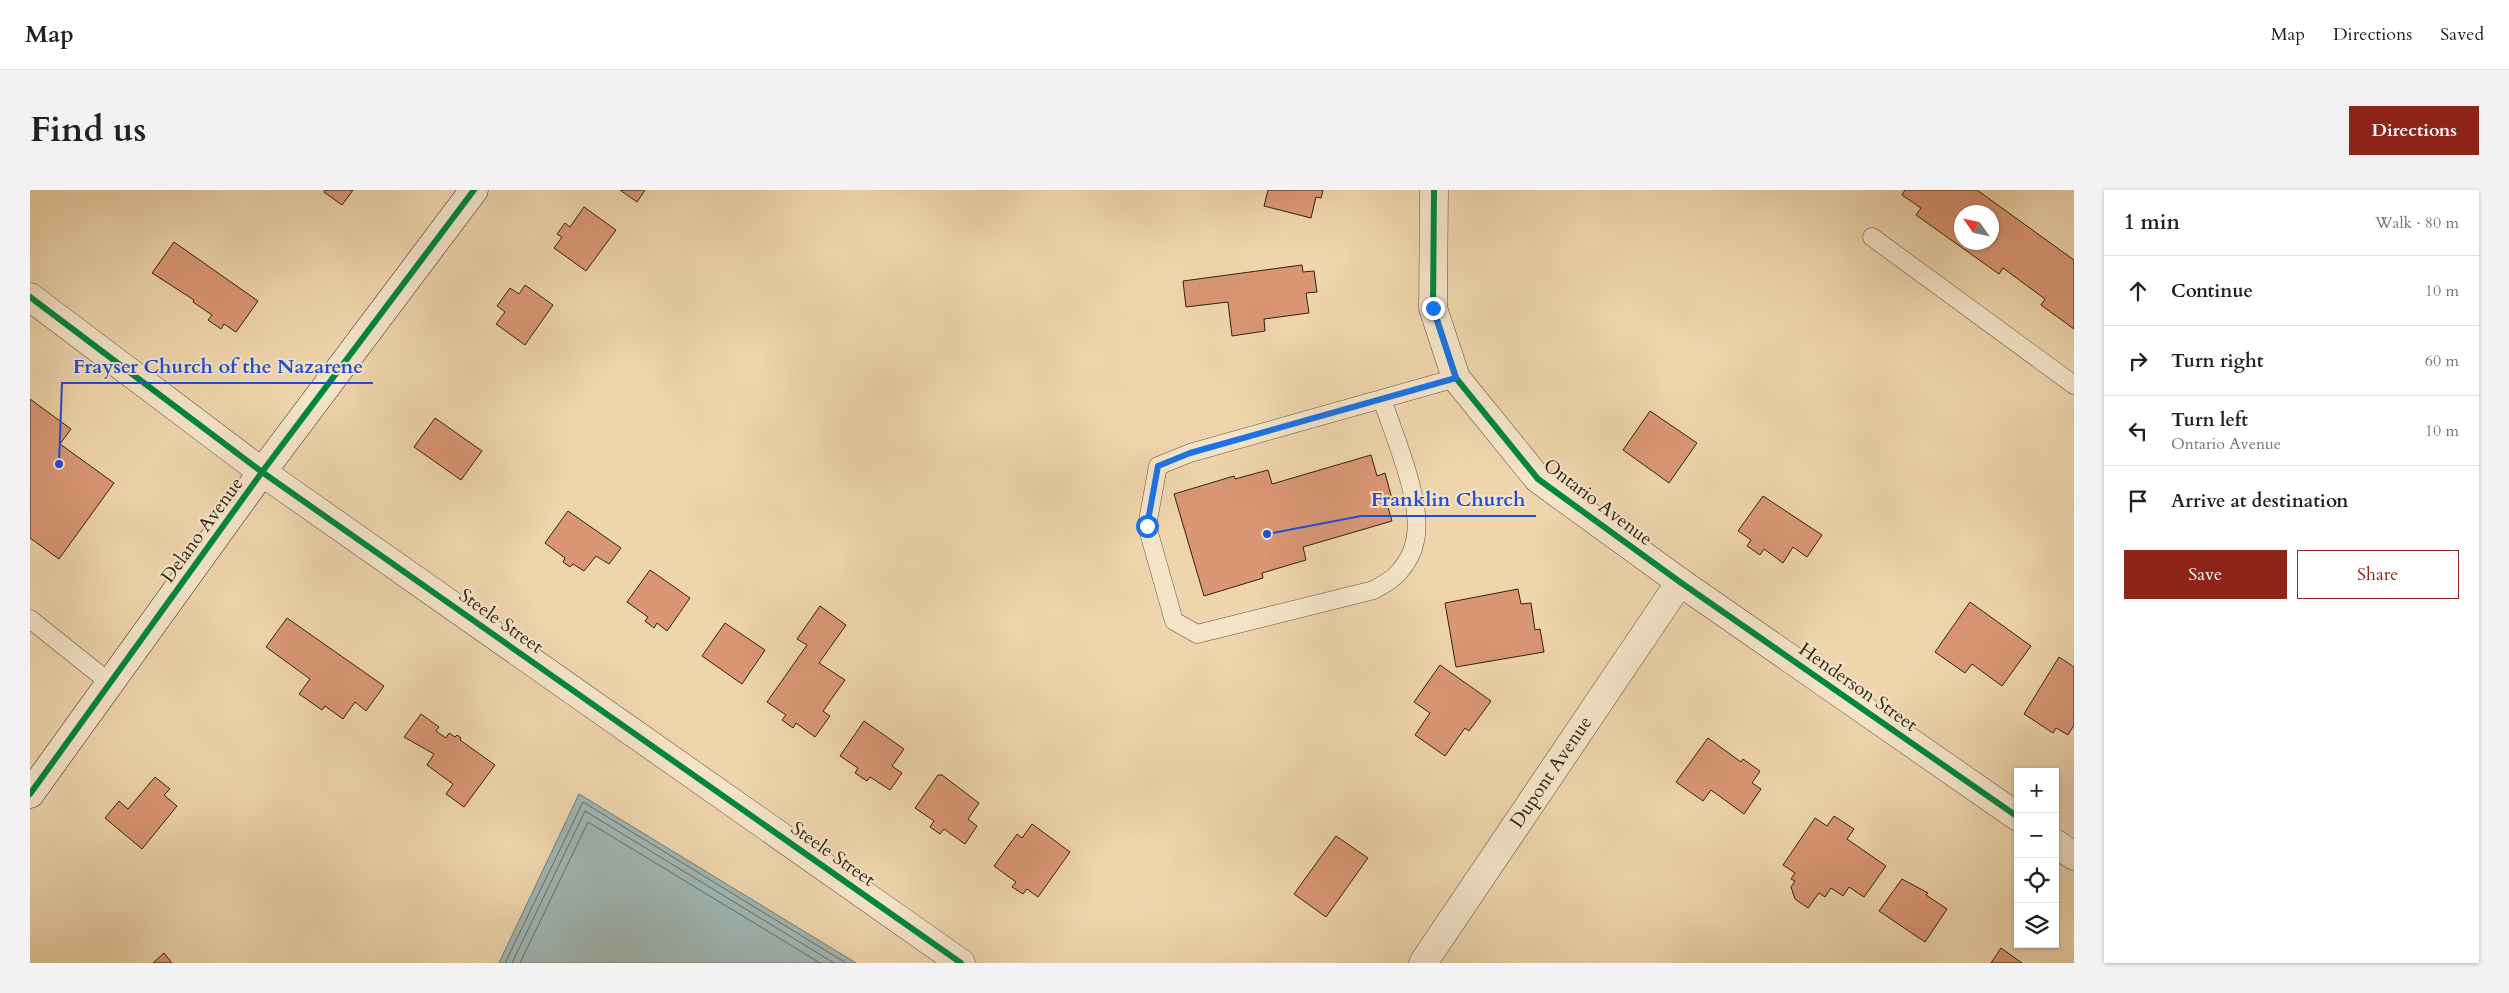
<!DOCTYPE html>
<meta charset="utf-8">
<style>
body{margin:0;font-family:Cardo,serif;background:#f2f2f2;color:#222}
.controls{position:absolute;right:15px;bottom:15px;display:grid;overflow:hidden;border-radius:0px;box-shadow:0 1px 4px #0004}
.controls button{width:45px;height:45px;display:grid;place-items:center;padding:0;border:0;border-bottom:1px solid #e0e0e0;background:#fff;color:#222;font:25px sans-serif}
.compass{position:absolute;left:1924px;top:15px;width:45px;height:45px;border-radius:50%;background:#fff;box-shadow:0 1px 4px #0004;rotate:304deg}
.stop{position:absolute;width:15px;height:15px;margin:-11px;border:4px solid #1a73e8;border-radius:50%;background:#fff}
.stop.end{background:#1a73e8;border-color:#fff;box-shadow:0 1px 5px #0008}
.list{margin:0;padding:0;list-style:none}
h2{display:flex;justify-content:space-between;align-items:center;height:65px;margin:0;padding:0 20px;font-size:21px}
h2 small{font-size:16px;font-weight:400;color:#767676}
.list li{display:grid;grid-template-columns:32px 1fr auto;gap:15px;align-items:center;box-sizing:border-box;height:70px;padding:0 20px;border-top:1px solid #e0e0e0}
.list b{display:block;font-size:19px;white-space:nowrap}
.list p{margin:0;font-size:16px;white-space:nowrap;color:#767676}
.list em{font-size:16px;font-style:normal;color:#767676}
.actions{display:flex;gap:10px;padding:15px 20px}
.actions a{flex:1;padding:11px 0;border:1px solid #8f2418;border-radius:0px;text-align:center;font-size:18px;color:#8f2418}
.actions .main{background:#8f2418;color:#fff}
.icon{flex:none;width:28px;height:28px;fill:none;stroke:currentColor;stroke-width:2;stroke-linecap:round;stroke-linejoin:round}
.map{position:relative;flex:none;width:2044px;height:773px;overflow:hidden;border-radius:0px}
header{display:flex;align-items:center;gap:30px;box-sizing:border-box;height:70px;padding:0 25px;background:#fff;border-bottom:1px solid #e0e0e0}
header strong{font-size:24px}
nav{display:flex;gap:28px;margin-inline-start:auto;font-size:18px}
.intro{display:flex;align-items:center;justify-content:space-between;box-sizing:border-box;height:120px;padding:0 30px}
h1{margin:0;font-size:35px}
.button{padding:12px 22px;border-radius:0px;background:#8f2418;color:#fff;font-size:18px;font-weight:700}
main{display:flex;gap:30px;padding:0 30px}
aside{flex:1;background:#fff;border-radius:0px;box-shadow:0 1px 4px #0004}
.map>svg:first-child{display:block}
.water{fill:#9fb6b4;stroke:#737b74}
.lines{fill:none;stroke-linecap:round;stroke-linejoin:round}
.shore{stroke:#686c64;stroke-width:1}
.building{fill:#da9675;stroke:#302313;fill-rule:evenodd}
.lane-casing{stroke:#605039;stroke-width:19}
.street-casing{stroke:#605039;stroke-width:29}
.secondary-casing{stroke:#302313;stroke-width:29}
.lane{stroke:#f5e4c9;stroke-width:18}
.street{stroke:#f5e4c9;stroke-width:28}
.secondary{stroke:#f5e4c9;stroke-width:28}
.cycleway-casing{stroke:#f5e4c9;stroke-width:9}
.cycleway{stroke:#00873e;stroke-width:6}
.route{stroke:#1a73e8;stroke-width:6}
.labels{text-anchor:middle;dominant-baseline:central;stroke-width:4;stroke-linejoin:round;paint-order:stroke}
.street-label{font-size:19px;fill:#302313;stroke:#f5e4c9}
.leader{fill:none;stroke:#1d4ed8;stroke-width:2}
.callout-dot{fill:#1d4ed8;stroke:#f5e4c9;stroke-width:2}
.callout-label{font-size:20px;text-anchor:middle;font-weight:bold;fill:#1d4ed8;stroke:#f5e4c9;stroke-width:4;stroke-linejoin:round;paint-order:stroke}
</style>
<header>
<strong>Map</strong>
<nav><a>Map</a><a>Directions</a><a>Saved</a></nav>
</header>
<div class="intro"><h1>Find us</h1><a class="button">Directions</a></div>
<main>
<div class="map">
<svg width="2044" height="773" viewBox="0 0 2044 773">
<rect width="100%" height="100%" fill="#efd5ac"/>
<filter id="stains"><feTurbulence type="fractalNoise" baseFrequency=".004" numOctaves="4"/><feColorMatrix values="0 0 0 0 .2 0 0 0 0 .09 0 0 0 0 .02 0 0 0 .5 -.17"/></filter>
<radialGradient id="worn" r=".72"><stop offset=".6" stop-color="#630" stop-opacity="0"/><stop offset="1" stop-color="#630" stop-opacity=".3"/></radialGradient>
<!-- water -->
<polygon class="water" points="549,604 826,773 469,773"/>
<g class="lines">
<!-- shore -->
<g class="shore">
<polyline points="475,773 553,612 816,773"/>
<polyline points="482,773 555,621 804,773"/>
<polyline points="490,773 558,632 790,773"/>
</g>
</g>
<!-- building -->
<g class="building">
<polygon points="295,0 323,0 312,15 294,2"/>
<polygon points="590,0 615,0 607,12"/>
<polygon points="1238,0 1293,0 1291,8 1286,7 1281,28 1234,16"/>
<path d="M1875 0H1947L2044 70V139L2011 115 2015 109 1973 78 1969 84 1886 25 1891 18 1872 5ZM1932 22H1962V52H1932Z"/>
<polygon points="554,17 586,40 556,81 524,58 532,47 527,44 535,33 540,37"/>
<polygon points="144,52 228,111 206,142 194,134 191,139 178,130 182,125 163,112 164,110 122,83"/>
<polygon points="1272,75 1273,82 1284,81 1287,102 1276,103 1279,123 1234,129 1235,141 1202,146 1198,112 1156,117 1153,91"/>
<polygon points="495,95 523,115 495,155 466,134 475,122 467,116 480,98 489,104"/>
<polygon points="0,209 41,239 30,254 84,293 29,369 0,348"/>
<polygon points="1620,221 1667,253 1639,293 1593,260"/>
<polygon points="405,228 452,261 431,290 384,257"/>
<polygon points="1341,265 1347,286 1355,283 1362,309 1356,311 1362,331 1273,357 1276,370 1232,383 1233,388 1174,406 1144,304 1204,286 1205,289 1238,280 1242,294"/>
<polygon points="1733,306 1792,345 1777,367 1763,357 1753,373 1734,359 1730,365 1717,356 1721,350 1708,341"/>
<polygon points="538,321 591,358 579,374 566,366 554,381 543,374 540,377 533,372 535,368 515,353"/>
<polygon points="620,380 660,408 637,441 627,433 624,438 615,431 618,427 597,412"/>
<polygon points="1488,399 1491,414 1501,413 1505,440 1510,439 1514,462 1426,477 1415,413"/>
<polygon points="1940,412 2001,456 1972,496 1942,474 1935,483 1905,462"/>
<polygon points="790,416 816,435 789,473 815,490 793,521 800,526 785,547 766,533 763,538 752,530 756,525 737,512 777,455 767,449"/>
<polygon points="257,428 354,496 336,521 325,512 313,529 295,516 292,520 269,504 280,489 236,457"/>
<polygon points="695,433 735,460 712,494 672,466"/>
<polygon points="2029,467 2044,477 2044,535 2038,545 2026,538 2023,543 1994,524"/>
<polygon points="1410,475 1461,511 1439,541 1435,538 1415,566 1385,545 1400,523 1384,512"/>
<polygon points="391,524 409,537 406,541 416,548 419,543 425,547 427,545 431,548 430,550 465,575 434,617 416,604 423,594 397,575 404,564 374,547"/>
<polygon points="834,531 874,559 862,576 872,583 860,600 840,587 837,591 825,583 828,578 810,566"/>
<polygon points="1678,548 1711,572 1713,569 1730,581 1722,593 1731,599 1714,624 1681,600 1673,611 1646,592"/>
<polygon points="908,585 912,585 949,613 938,629 947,636 935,654 914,639 910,644 900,637 904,631 885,618"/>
<polygon points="125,587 140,599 134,605 147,616 112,659 75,628 89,611 98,619"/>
<polygon points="1804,626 1824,639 1817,649 1856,676 1834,707 1819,697 1813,706 1801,698 1795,707 1789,703 1778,718 1765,709 1761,697 1765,691 1761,689 1765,683 1753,675 1785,628 1797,636"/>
<polygon points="1002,634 1040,662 1008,707 997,699 993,704 982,697 986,692 964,676 987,644 992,648"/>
<polygon points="1306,646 1338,668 1296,727 1264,704"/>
<polygon points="1872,689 1898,703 1896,705 1917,719 1895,752 1849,721"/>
<polygon points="1971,758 1992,773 1961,773"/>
<polygon points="134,763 142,773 123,773"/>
</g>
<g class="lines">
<!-- lane casing -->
<g class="lane-casing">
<g id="lane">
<polyline points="1842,47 2044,195"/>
<path d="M1352 209C1364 246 1394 313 1385 351 1383 362 1376 374 1369 382 1363 390 1352 395 1344 400L1167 444 1144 431 1117 336 1128 276 1160 263 1426 188"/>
<polyline points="0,429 80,493"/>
</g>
</g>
<!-- street casing -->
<g class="street-casing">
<g id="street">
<polyline points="1404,0 1403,118 1426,188 1508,289 1650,392 1988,627"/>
<polyline points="0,107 232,282 931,773"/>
<polyline points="2025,653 2044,666"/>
<polyline points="1393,773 1650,392"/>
</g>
</g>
<!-- secondary casing -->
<g class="secondary-casing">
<polyline id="secondary" points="0,604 232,282 444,0"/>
</g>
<!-- lane -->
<use href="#lane" class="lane"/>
<!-- street -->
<use href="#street" class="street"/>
<!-- secondary -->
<use href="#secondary" class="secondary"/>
<!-- cycleway casing -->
<g class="cycleway-casing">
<g id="cycleway">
<polyline points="1404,0 1403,118 1426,188 1508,289 1650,392 1988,627"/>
<polyline points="0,107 232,282 931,773"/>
<polyline points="0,604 232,282 444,0"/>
</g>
</g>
<!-- cycleway -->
<use href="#cycleway" class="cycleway"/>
</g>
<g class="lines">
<!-- route -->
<polyline class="route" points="1117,336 1128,276 1160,263 1426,188 1403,118"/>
</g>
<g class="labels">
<!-- street labels -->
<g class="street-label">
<text transform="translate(1568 312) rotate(37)">Ontario Avenue</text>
<text transform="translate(172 340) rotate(-54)">Delano Avenue</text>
<text transform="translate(471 431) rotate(35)">Steele Street</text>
<text transform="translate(1828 497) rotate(35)">Henderson Street</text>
<text transform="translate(1521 582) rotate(-56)">Dupont Avenue</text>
<text transform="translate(803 664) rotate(35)">Steele Street</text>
</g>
</g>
<!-- callouts -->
<path class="leader" d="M29 274L32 193H343M1237 344L1331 326H1506"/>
<g class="callout-dot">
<circle cx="29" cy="274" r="5"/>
<circle cx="1237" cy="344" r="5"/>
</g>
<g class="callout-label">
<text x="188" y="183">Frayser Church of the Nazarene</text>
<text x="1418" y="316">Franklin Church</text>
</g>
<rect width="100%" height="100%" filter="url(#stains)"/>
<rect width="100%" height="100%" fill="url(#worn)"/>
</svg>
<div class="controls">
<button>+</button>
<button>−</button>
<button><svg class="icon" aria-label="locate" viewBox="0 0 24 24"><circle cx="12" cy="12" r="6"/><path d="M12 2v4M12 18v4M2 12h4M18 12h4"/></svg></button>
<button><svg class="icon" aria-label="layers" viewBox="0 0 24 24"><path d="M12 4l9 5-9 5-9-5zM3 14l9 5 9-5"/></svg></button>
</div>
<svg class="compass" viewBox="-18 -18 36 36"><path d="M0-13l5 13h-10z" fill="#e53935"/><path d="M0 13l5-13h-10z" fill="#767676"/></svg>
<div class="stop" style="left:1117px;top:336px"></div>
<div class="stop end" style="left:1403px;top:118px"></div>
</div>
<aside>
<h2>1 min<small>Walk · 80 m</small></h2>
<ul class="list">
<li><svg class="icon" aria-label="ahead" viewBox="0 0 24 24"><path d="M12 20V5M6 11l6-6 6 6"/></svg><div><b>Continue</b></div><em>10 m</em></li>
<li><svg class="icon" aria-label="right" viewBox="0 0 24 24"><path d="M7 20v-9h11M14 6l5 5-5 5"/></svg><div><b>Turn right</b></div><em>60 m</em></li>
<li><svg class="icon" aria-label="left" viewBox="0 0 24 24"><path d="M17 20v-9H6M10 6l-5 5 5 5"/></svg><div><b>Turn left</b><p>Ontario Avenue</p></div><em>10 m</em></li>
<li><svg class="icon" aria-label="arrive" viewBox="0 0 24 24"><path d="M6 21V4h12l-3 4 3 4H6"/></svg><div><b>Arrive at destination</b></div></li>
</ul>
<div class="actions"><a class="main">Save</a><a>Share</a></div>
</aside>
</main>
